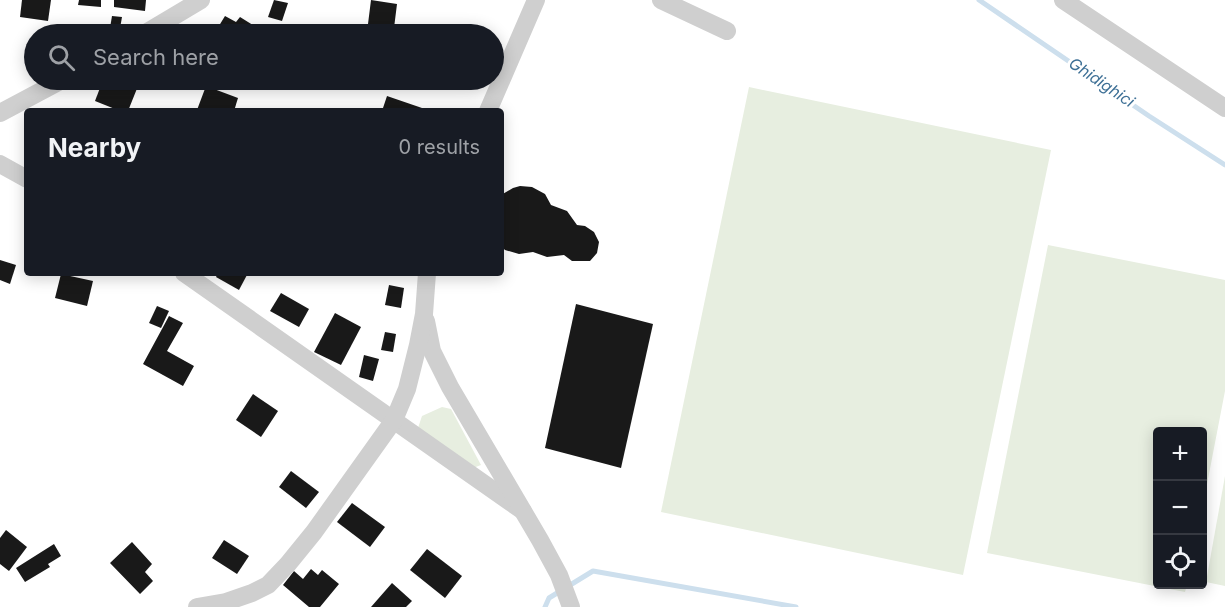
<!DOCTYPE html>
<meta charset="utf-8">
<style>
body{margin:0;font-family:Inter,sans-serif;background:#20242c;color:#f1f3f6}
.controls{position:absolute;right:18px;bottom:18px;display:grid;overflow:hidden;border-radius:6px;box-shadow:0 3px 15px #0003}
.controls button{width:54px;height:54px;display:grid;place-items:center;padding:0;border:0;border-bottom:2px solid #363941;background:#171b24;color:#f1f3f6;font:30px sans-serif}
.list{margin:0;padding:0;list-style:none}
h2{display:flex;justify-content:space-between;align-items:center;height:78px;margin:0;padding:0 24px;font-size:26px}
h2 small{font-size:20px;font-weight:400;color:#9ea1a6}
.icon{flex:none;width:33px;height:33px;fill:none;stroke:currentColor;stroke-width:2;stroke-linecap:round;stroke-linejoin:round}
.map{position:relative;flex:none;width:1225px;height:607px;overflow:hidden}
.search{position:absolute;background:#171b24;box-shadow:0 3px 15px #0003;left:24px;top:24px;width:480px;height:66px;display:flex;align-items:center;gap:15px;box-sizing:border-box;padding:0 21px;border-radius:33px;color:#9ea1a6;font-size:22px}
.panel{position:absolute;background:#171b24;box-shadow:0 3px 15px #0003;left:24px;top:108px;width:480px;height:168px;border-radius:6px}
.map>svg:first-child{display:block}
.green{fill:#e7eee0}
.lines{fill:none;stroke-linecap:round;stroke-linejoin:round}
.stream{stroke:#cddfed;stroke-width:5}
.building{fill:#191919}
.minor{stroke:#cfcfcf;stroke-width:18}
.labels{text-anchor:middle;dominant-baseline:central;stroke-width:6;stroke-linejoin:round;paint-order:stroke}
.water-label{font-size:16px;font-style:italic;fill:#3e7096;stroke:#fff}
</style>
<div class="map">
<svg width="1225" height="607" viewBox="0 0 1225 607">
<rect width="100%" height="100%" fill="#fff"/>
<!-- green -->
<g class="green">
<polygon points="749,87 1051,150 963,575 661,512"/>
<polygon points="1048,245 1225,280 1225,391 1203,505 1202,432 1158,432 1158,584 1187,585 1185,592 987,553"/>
<polygon points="442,407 451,409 481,465 473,468 418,428 422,416"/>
<polygon points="1225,476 1225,586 1206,582"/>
</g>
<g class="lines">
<!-- stream -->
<g class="stream">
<polyline points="979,0 1149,116 1225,165"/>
<polyline points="545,607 549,598 593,571 796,607"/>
</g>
</g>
<!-- building -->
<g class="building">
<polygon points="22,0 51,0 48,21 20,17"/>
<polygon points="79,0 101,0 101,7 78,5"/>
<polygon points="114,0 146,0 145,11 114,7"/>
<polygon points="274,0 288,3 282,21 268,17"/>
<polygon points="371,0 397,4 394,28 386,27 386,33 376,32 377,26 368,24"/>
<polygon points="112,16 122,17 119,34 109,34"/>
<polygon points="225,16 236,22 240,17 256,27 252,34 214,34"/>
<polygon points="324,28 354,33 354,34 323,34"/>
<polygon points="414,30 434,33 434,34 414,34"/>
<polygon points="103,80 140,81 128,111 120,111 95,101"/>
<polygon points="206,86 238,98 234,111 197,110"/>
<polygon points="387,96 422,108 421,111 382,111"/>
<polygon points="520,186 532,187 545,194 551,205 567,211 577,225 585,226 594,232 599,242 597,253 590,261 572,261 564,255 547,257 533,252 519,254 505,250 501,246 501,195 513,188"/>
<polygon points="0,260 16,265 10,284 0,280"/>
<polygon points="218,273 248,273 239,290 216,277"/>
<polygon points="61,274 93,281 87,306 55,298"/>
<polygon points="389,285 404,288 401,308 385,305"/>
<polygon points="281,293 309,309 299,327 270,311"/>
<polygon points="576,304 653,324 621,468 545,448"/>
<polygon points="157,306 169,311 161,328 149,323"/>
<polygon points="335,313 361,327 341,365 314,352"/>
<polygon points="169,316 183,323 167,351 194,366 183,386 143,364"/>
<polygon points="385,332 396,334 393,352 381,350"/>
<polygon points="364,355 379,359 373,381 359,377"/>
<polygon points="253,394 278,411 261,437 236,420"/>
<polygon points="291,471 319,492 306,508 279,487"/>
<polygon points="352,503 385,527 370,547 337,522"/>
<polygon points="6,530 27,547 9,571 0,564 0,538"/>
<polygon points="224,540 249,556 237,574 212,558"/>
<polygon points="132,542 152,564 145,572 153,581 140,594 110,563"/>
<polygon points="54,544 61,556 48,564 50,567 25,582 16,568"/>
<polygon points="427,549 462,576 445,598 410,570"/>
<polygon points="311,569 318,575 322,570 339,584 320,607 309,607 283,585 294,571 303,579"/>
<polygon points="392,583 412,601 406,607 371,607"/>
</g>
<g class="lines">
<!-- minor -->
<g class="minor">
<polyline points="661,0 727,31"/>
<polyline points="1063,0 1225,108"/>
<polyline points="144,34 201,0"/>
<polyline points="488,111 536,0"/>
<polyline points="0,113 62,80"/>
<polyline points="0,164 27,179"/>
<polyline points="184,273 523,511"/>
<polyline points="426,321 432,351 450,387 540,540 559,575 571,607"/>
<polyline points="197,607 226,602 252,593 268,585 288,564 314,532 394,420 407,389 418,345 424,314 427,273"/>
</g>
</g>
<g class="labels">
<!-- water labels -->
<g class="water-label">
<text transform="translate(1102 82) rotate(34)">Ghidighici</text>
</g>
</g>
</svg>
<div class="controls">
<button>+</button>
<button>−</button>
<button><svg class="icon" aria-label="locate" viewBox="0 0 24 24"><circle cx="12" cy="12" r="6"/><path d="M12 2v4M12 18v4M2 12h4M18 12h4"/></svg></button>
</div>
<div class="search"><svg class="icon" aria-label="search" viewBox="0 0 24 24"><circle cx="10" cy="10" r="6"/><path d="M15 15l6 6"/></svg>Search here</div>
<section class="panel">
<h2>Nearby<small>0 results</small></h2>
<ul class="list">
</ul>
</section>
</div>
